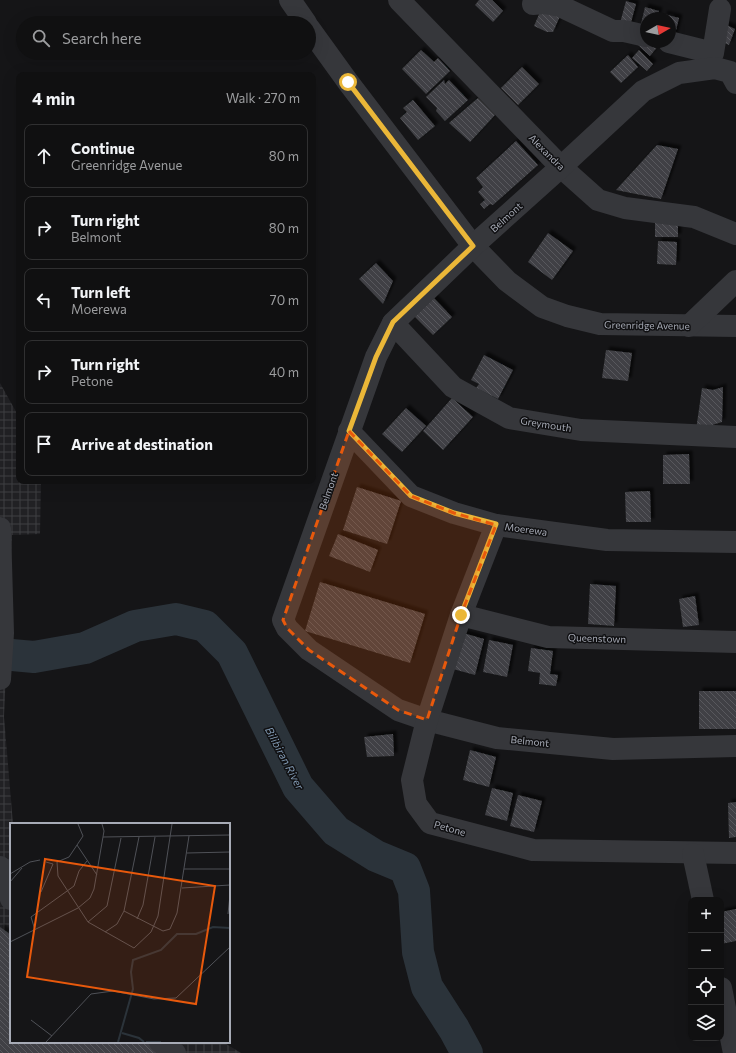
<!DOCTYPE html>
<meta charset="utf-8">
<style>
body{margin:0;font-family:Commissioner,sans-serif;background:#19191a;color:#f1f3f6}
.controls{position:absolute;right:12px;bottom:12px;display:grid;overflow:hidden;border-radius:8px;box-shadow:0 4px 16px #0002}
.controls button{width:36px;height:36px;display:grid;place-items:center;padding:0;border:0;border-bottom:1px solid #303031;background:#101011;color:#f1f3f6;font:20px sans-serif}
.compass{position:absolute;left:640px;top:12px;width:36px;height:36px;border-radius:50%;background:#101011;box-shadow:0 4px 16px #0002;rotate:81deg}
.stop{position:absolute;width:12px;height:12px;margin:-9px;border:3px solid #ebb738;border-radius:50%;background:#fff}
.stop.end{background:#ebb738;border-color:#fff;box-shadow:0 1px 4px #0008}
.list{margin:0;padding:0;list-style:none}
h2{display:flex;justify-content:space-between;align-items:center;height:52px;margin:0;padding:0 16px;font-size:17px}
h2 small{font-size:13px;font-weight:400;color:#9c9d9f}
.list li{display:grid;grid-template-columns:26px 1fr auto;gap:12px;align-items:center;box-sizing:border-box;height:64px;margin:0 8px 8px;padding:0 8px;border:1px solid #303031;border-radius:8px}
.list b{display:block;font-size:15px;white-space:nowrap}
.list p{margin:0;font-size:13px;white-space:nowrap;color:#9c9d9f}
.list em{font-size:13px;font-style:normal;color:#9c9d9f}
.icon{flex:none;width:22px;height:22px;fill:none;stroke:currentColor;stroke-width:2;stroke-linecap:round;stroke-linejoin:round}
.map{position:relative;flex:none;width:736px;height:1053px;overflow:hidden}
.search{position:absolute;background:#101011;box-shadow:0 4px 16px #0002;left:16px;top:16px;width:300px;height:44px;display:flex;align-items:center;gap:10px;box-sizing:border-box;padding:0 14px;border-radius:22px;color:#9c9d9f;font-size:15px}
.panel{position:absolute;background:#101011;box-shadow:0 4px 16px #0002;left:16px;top:72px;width:300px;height:412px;border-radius:8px}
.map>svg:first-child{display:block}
.industrial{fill:url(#industrial-grid)}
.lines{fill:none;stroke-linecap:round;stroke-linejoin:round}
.river{stroke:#2b333a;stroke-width:32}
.building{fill:url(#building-back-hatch);filter:url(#shadow)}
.minor{stroke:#36373b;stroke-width:22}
.route{stroke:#ebb738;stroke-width:5}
.marked{fill:#e8590c;fill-opacity:0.2;stroke:#e8590c;stroke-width:3;stroke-dasharray:8 5;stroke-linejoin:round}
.labels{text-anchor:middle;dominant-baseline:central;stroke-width:3;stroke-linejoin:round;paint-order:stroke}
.street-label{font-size:10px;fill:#a7abb6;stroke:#101012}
.water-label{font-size:11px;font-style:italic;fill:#7f97b0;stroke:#101012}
.inset-river{fill:none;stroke:#2b333a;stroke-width:2}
.inset-road{fill:none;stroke:#4f5157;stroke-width:1}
.view{fill:#e8590c;fill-opacity:0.15;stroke:#e8590c;stroke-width:2}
.inset-edge{fill:none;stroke:#a7abb6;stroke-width:2}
</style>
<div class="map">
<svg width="736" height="1053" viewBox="0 0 736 1053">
<defs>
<pattern id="industrial-grid" width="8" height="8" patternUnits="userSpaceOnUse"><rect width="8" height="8" fill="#212124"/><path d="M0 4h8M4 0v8" fill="none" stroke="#3e3f42"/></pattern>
<pattern id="building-back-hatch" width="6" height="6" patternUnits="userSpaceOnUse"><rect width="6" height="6" fill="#3f4044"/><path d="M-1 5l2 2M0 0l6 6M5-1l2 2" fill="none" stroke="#58595d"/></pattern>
<filter id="shadow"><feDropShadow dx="3.5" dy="-3.5" stdDeviation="1" flood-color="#0009"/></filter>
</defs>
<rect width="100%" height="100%" fill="#151517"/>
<!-- industrial -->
<polygon class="industrial" points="0,383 19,417 19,481 41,481 40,534 12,535 4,717 13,824 11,824 11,1042 223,1042 241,1053 0,1053"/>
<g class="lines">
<!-- river -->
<polyline class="river" points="0,654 34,657 85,648 135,626 176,619 205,626 232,653 298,787 336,831 376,856 405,868 414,891 418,952 427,987 454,1029 467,1053"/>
</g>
<!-- building -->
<g class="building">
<polygon points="479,0 492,0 503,11 493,22 475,5"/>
<polygon points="626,1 636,4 630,26 620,23"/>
<polygon points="543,5 561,14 553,32 547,32 534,26"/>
<polygon points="645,7 659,11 657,18 646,18 646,30 640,28"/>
<polygon points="664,14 679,18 674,38 670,37 670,18 663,18"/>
<polygon points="722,23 735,29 729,45 715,39"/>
<polygon points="653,42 658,46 650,56 638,45"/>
<polygon points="421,50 434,62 438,58 450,71 426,94 402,69"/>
<polygon points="639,50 653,64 647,71 632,58"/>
<polygon points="628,55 638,67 621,83 610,72"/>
<polygon points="522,67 539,84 518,105 501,88"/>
<polygon points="444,80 445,84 449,80 468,100 445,121 436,111 437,108 426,97"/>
<polygon points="478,98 495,115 470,142 449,123"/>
<polygon points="413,100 435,126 418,140 400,118 407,112 403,108"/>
<polygon points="516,141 538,165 493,205 490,204 484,209 480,204 485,200 478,192 483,187 476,178"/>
<polygon points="657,145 678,149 661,199 616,190"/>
<rect x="655" y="219" width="23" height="18"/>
<polygon points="548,233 573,251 552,280 528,262"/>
<polygon points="658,241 677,242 676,265 657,264"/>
<polygon points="376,263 393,281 383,304 359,279"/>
<polygon points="433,297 452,317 433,335 414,316"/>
<polygon points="606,350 632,353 628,381 602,378"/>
<polygon points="484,355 513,370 498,399 476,388 479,384 471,380"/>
<polygon points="723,387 722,422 696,430 702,388 713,390"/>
<polygon points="452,398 473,417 443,450 423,431"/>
<polygon points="406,408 426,426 402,452 382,434"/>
<polygon points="689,454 690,484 663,484 663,455"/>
<polygon points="357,487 401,501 387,544 343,530"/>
<polygon points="650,491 651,522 626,522 625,492"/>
<polygon points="338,534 378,550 370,572 329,556"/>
<polygon points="320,582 425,614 410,663 305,631"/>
<polygon points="590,584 616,586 614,626 588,624"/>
<polygon points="695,596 699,625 683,627 679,599"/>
<polygon points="463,633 484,639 475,675 453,669"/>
<polygon points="489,640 513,645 507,677 483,672"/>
<polygon points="531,648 553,651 550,674 558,675 556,686 539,684 540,673 528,671"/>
<rect x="699" y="691" width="37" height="38"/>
<polygon points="393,734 394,756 367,757 364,737"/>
<polygon points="470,750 496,757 489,787 463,780"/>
<polygon points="492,788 513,793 507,821 485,815"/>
<polygon points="518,795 542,801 534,832 510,826"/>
<polygon points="736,802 736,837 729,838 728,803"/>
<polygon points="736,909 736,941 721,944 721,912"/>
<polygon points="0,927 11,935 11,1042 147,1042 161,1053 0,1053"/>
</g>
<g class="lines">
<!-- minor -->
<g class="minor">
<polyline points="290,0 306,23"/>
<polyline points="399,0 561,167 598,200 625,208 694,217 736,234"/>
<polyline points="533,4 545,3 560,6 613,31 624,31 646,36"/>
<polyline points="309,28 348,82 473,246 507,281 542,307 567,316 600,324 736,326"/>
<polyline points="669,42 713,53 720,9"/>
<polyline points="736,83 730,72 715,68 679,73 643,91 561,167 473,246 393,323 376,357 283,620 287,628 309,650 398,710 427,720 497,738 613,749 736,746"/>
<polyline points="393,323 453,387 509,418 581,430 736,437"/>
<polyline points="689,326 736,281"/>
<polyline points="349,431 411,496 454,513 496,525 607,540 736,542"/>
<polyline points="496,525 461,615 427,720 412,780 416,804 430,823 533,850 736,853"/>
<polyline points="0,528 3,633 0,679"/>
<polyline points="461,615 548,637 736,642"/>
<polyline points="693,854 703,900"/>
<polyline points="0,867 11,899"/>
<polyline points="721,988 734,1053"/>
<polyline points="160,1042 175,1053"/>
</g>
</g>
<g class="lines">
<!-- route -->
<polyline class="route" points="348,82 473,246 393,322 376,357 349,431 411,496 454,513 496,524 461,615"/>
</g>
<!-- marked area -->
<path class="marked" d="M349 431 411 496 454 513 496 525 461 615 427 720 398 710 309 650 287 628 283 620Z"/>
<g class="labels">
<!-- street labels -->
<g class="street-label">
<text transform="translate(547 152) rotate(45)">Alexandra</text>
<text transform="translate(506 217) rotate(-42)">Belmont</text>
<text transform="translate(647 325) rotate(1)">Greenridge Avenue</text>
<text transform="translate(546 424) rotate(9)">Greymouth</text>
<text transform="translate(328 491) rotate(-71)">Belmont</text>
<text transform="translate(526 529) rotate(8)">Moerewa</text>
<text transform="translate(597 638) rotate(2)">Queenstown</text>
<text transform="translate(530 741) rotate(6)">Belmont</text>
<text transform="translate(450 828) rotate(16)">Petone</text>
</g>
<!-- water labels -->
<g class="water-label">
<text transform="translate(285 758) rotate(62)">Bilibiran River</text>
</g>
</g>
<!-- overview -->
<g transform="translate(10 823)">
<rect width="220" height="220" fill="#151517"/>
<path class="inset-river" d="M112 210 129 215 134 219M108 219 123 166 121 149 123 137 151 127 167 111H186L203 104 220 105M136 219H151"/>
<path class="inset-road" d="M68 1 73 13 59 34 47 39 48 53 78 99 124 125 141 109 148 93 162 1M93 14 220 12M67 22 87 52M177 30 220 29M174 46H220M0 51 20 39 30 37M0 59 12 45M172 65 220 62M31 69 43 41 36 39M114 88 153 108 160 106 167 90 179 13M218 91 220 72M127 96 133 82 145 14M78 99 97 83 111 15M25 107 21 94 64 63 69 48 77 38M95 109 107 101 114 88 129 14M0 119 68 85 80 75 84 66 94 8 92 1M21 197 42 213M36 219 81 171 103 168 144 176 166 175 220 124"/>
<path class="view" d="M35 36 205 63 186 181 17 154Z"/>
<rect width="220" height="220" class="inset-edge"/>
</g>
</svg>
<div class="controls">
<button>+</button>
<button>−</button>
<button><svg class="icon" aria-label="locate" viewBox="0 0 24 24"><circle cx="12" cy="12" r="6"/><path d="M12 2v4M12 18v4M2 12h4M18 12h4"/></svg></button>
<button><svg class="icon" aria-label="layers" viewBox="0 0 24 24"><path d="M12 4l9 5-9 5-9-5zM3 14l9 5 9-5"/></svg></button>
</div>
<svg class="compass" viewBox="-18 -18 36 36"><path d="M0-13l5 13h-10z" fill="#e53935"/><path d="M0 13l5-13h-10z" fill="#9c9d9f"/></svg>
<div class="stop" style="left:348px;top:82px"></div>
<div class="stop end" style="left:461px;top:615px"></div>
<div class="search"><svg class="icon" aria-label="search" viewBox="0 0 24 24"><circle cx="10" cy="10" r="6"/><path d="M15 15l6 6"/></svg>Search here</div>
<section class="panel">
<h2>4 min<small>Walk · 270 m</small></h2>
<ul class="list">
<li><svg class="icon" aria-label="ahead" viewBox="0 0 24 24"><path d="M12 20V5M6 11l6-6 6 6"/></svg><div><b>Continue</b><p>Greenridge Avenue</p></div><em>80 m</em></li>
<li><svg class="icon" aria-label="right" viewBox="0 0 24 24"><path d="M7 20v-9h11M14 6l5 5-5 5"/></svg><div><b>Turn right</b><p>Belmont</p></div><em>80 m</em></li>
<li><svg class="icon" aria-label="left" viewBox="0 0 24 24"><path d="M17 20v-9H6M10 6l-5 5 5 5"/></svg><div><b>Turn left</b><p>Moerewa</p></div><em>70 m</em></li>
<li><svg class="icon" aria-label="right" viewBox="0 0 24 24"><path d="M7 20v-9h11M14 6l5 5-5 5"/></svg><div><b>Turn right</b><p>Petone</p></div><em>40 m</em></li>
<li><svg class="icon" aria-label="arrive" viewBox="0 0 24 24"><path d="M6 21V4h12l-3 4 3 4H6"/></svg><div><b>Arrive at destination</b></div></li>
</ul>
</section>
</div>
